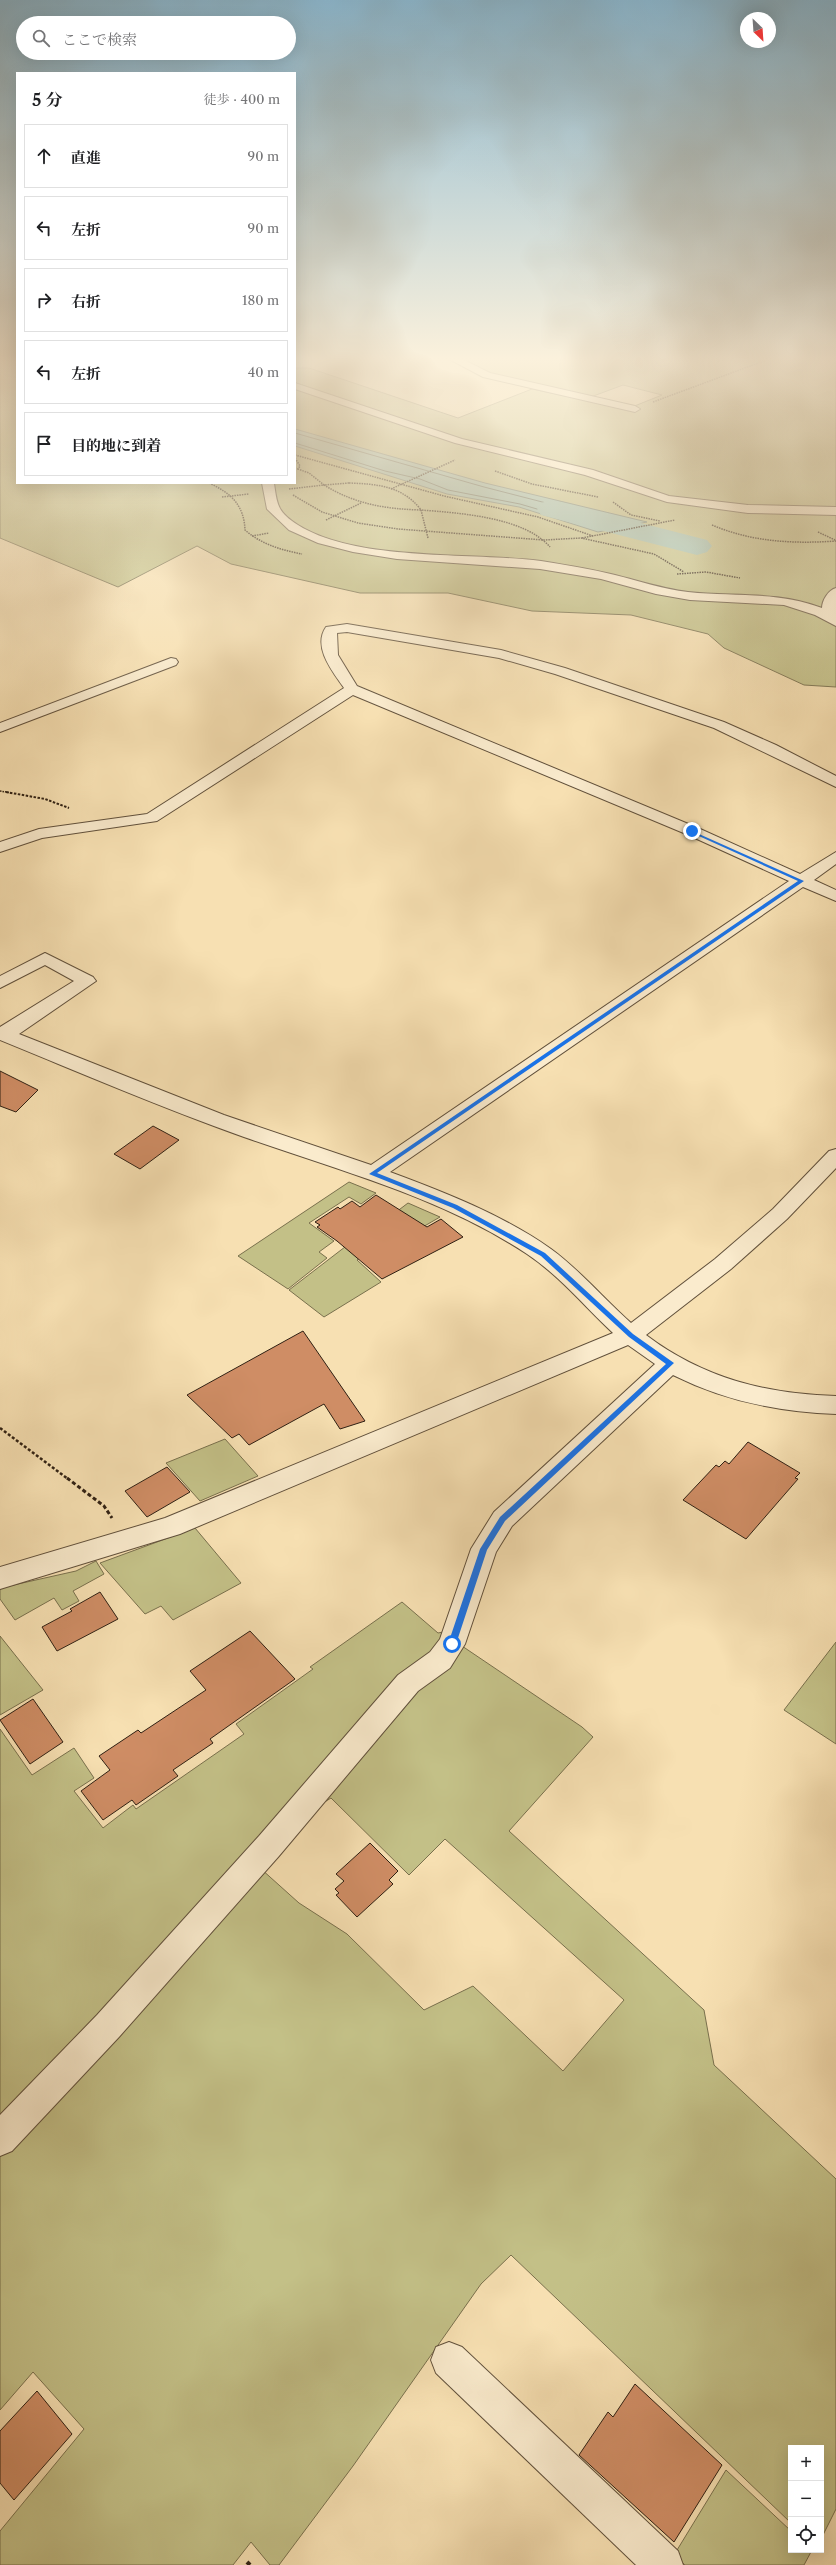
<!DOCTYPE html>
<html lang="ja">
<meta charset="utf-8">
<style>
body{margin:0;font-family:"Libre Caslon Text","Noto Serif JP",serif;background:#f6f6f6;color:#202124}
.controls{position:absolute;right:12px;bottom:12px;display:grid;overflow:hidden;border-radius:0px;box-shadow:0 4px 16px #0002}
.controls button{width:36px;height:36px;display:grid;place-items:center;padding:0;border:0;border-bottom:1px solid #e0e0e0;background:#fff;color:#202124;font:20px sans-serif}
.compass{position:absolute;left:740px;top:12px;width:36px;height:36px;border-radius:50%;background:#fff;box-shadow:0 4px 16px #0002;rotate:155deg}
.stop{position:absolute;width:12px;height:12px;margin:-9px;border:3px solid #1a73e8;border-radius:50%;background:#fff}
.stop.end{background:#1a73e8;border-color:#fff;box-shadow:0 1px 4px #0008}
.list{margin:0;padding:0;list-style:none}
h2{display:flex;justify-content:space-between;align-items:center;height:52px;margin:0;padding:0 16px;font-size:17px}
h2 small{font-size:13px;font-weight:400;color:#757577}
.list li{display:grid;grid-template-columns:26px 1fr auto;gap:12px;align-items:center;box-sizing:border-box;height:64px;margin:0 8px 8px;padding:0 8px;border:1px solid #e0e0e0;border-radius:0px}
.list b{display:block;font-size:15px;white-space:nowrap}
.list em{font-size:13px;font-style:normal;color:#757577}
.icon{flex:none;width:22px;height:22px;fill:none;stroke:currentColor;stroke-width:2;stroke-linecap:round;stroke-linejoin:round}
.map{position:relative;flex:none;width:836px;height:2565px;overflow:hidden}
.search{position:absolute;background:#fff;box-shadow:0 4px 16px #0002;left:16px;top:16px;width:280px;height:44px;display:flex;align-items:center;gap:10px;box-sizing:border-box;padding:0 14px;border-radius:22px;color:#757577;font-size:15px}
.panel{position:absolute;background:#fff;box-shadow:0 4px 16px #0002;left:16px;top:72px;width:280px;height:412px;border-radius:0px}
.map>svg:first-child{display:block}
.green{fill:#c3c087;stroke:#79704d;fill-rule:evenodd}
.water{fill:#9dbdaf;stroke:#717e71}
.lines{fill:none;stroke-linecap:round;stroke-linejoin:round}
.shore{stroke:#666e61;stroke-width:1}
.river{fill:#9dbdaf;fill-rule:evenodd}
.building{fill:#cf8d65;stroke:#2f2013}
.minor-casing{stroke:#61503b;stroke-width:2}
.path-far4{stroke:#2f2013;stroke-width:1.5;stroke-dasharray:1.5 1;stroke-linecap:butt}
.path-far3{stroke:#2f2013;stroke-width:2;stroke-dasharray:2.5 1.5;stroke-linecap:butt}
.path-far2{stroke:#2f2013;stroke-width:2.5;stroke-dasharray:3 2;stroke-linecap:butt}
.path-far1{stroke:#2f2013;stroke-width:3;stroke-dasharray:4 2.5;stroke-linecap:butt}
.path{stroke:#2f2013;stroke-width:4;stroke-dasharray:4.5 3;stroke-linecap:butt}
.minor{fill:#faebcd;fill-rule:evenodd}
.route{fill:#1a73e8}
</style>
<div class="map">
<svg width="836" height="2565" viewBox="0 0 836 2565">
<rect width="100%" height="100%" fill="#f7e0b2"/>
<filter id="stains"><feTurbulence type="fractalNoise" baseFrequency=".005" numOctaves="4"/><feColorMatrix values="0 0 0 0 .2 0 0 0 0 .09 0 0 0 0 .02 0 0 0 .5 -.17"/></filter>
<radialGradient id="worn" r=".72"><stop offset=".6" stop-color="#630" stop-opacity="0"/><stop offset="1" stop-color="#630" stop-opacity=".3"/></radialGradient>
<!-- green -->
<g class="green">
<polygon points="0,359 17,359 17,483 295,483 295,368 309,368 458,418 532,389 627,409 662,395 623,385 588,398 487,375 453,359 836,359 836,687 804,685 724,648 708,634 631,615 532,611 448,593 360,593 231,564 197,546 118,587 0,538"/>
<polygon points="349,1182 376,1193 361,1204 349,1197 309,1223 334,1241 319,1252 327,1258 288,1289 238,1256"/>
<polygon points="408,1203 440,1217 397,1242 393,1239 357,1260 381,1282 324,1317 289,1290 380,1220 383,1222"/>
<polygon points="225,1439 258,1476 200,1501 166,1463"/>
<polygon points="195,1528 241,1583 173,1620 161,1606 145,1614 100,1563"/>
<polygon points="96,1561 104,1574 73,1591 79,1601 62,1610 54,1598 15,1620 0,1599 0,1588 76,1571"/>
<path d="M402 1602 438 1633 448 1631 462 1646 582 1727 593 1737 509 1831 704 2010 714 2065 836 2179V2509L821 2539V2448H791V2523L511 2255 481 2284 353 2466 279 2565H270L251 2542 233 2565H0V2531L84 2429 33 2372 0 2410V1729L32 1775 74 1748 94 1778 74 1791 103 1828 133 1805 136 1809 244 1734 236 1724 313 1669 310 1667ZM331 1798 409 1875 445 1839 624 2000 563 2071 473 1986 424 2010 347 1934 299 1903 260 1868 315 1808Z"/>
<polygon points="0,1636 43,1690 0,1715"/>
<polygon points="836,1642 836,1744 784,1710"/>
<polygon points="726,2470 791,2531 791,2550 812,2550 804,2565 685,2565 674,2555"/>
</g>
<!-- water -->
<polygon class="water" points="295,429 485,483 647,522 598,532 519,507 447,494 295,446"/>
<g class="lines">
<!-- shore -->
<polyline class="shore" points="295,433 484,487 620,522 598,527 520,504 448,490 420,479 385,471 295,443"/>
<!-- river -->
<polygon class="river" points="551,500 707,540 712,546 707,552 697,555 541,515 537,509 541,503"/>
</g>
<!-- building -->
<g class="building">
<polygon points="0,1071 38,1090 16,1112 0,1106"/>
<polygon points="153,1126 179,1140 140,1169 114,1154"/>
<polygon points="376,1195 427,1227 441,1219 463,1237 382,1279 337,1241 317,1227 320,1225 315,1222 338,1207 340,1209 352,1201 360,1207"/>
<polygon points="303,1331 365,1421 340,1429 324,1404 249,1445 239,1434 232,1438 187,1395"/>
<polygon points="748,1442 800,1473 795,1478 798,1479 746,1539 683,1500 716,1465 719,1467 725,1461 729,1464"/>
<polygon points="167,1467 190,1492 147,1517 125,1491"/>
<polygon points="100,1592 118,1619 57,1651 42,1627 72,1611 70,1609"/>
<polygon points="250,1631 295,1679 210,1739 213,1743 173,1770 178,1776 136,1805 132,1800 103,1820 81,1791 110,1770 99,1756 138,1730 141,1733 206,1690 190,1671"/>
<polygon points="33,1699 63,1742 30,1764 0,1720"/>
<polygon points="370,1843 398,1871 389,1880 393,1884 357,1917 336,1895 339,1893 335,1889 344,1881 336,1874"/>
<polygon points="635,2384 722,2465 674,2542 579,2455 608,2412 613,2417"/>
<polygon points="37,2391 72,2434 14,2500 0,2483 0,2431"/>
</g>
<g class="lines">
<!-- minor casing -->
<g class="minor-casing">
<g id="minor">
<polygon points="449,359 462,359 490,373 635,406 640,409 635,412 483,377"/>
<polygon points="295,383 462,439 593,470 669,496 748,505 836,507 836,515 748,513 667,502 585,475 455,443 295,389"/>
<path d="M262 483H274C277 504 277 512 298 525 357 562 471 552 541 561 566 565 591 569 615 575 639 581 663 589 688 592 734 597 778 591 822 608 822 601 828 590 836 588V626L815 615 784 605 690 600 656 594 601 579 540 569 397 559 353 552 318 543 289 530 267 509Z"/>
<path d="M347 624 501 650 565 668 724 722 776 745 836 776V787L714 728 555 674 499 658 347 632 337 633 338 655 357 686 698 828 800 874 836 852V864L814 880 836 890V901L803 887 390 1172C444 1192 503 1215 551 1249 580 1270 604 1299 631 1323L715 1259 773 1209 829 1151 836 1149V1168L787 1219 731 1269 646 1335C703 1378 766 1394 836 1396V1414C778 1412 725 1401 673 1375L512 1526 496 1552 465 1644 450 1668 418 1691 279 1856 119 2037 12 2151 0 2156V2115L97 2015 259 1836 398 1675 430 1652 440 1639 471 1549 494 1512 655 1364 628 1345 180 1534 0 1589V1567L165 1518 613 1333C585 1307 560 1276 527 1254 441 1197 340 1171 244 1137 162 1108 81 1073 0 1040V1027L74 981 45 965 0 988V976L45 953 93 977 96 981 19 1034 224 1115 371 1165 789 881 686 834 353 695 157 821 42 838 0 852V842L39 829 147 814 344 688C333 672 312 647 326 627Z"/>
<polygon points="171,658 176,659 178,662 176,665 0,732 0,723"/>
<polygon points="449,2342 462,2347 678,2551 683,2565 636,2565 436,2373 431,2360 436,2347"/>
</g>
</g>
<!-- path-far4 -->
<g class="path-far4">
<polyline points="653,402 769,359"/>
<polyline points="295,455 444,496 538,517 593,536"/>
<polyline points="295,458 300,466 298,469 295,468"/>
<polyline points="495,471 532,484 598,497"/>
<path d="M209 483C231 493 244 505 245 530 261 544 281 550 302 554"/>
<path d="M349 483C377 484 403 486 421 510 385 509 355 504 324 485Z"/>
<polyline points="289,489 324,485 309,473 298,469"/>
<polyline points="391,489 455,460"/>
<polyline points="293,495 322,512 358,523 398,529 544,540 581,538 654,554 684,572"/>
<polyline points="222,497 249,494"/>
<polyline points="613,502 631,515 660,521"/>
<polyline points="326,520 361,503"/>
<path d="M712 525C752 542 793 544 836 541"/>
<polyline points="818,532 835,540"/>
<polyline points="252,536 269,533"/>
<path d="M428 538 421 510C459 513 524 517 550 547"/>
<polyline points="582,538 675,520"/>
<polyline points="677,574 706,572 740,578"/>
<polyline points="0,791 12,793"/>
</g>
<!-- path-far3 -->
<polyline class="path-far3" points="6,792 45,799 69,808"/>
<!-- path-far2 -->
<polyline class="path-far2" points="0,1428 68,1479"/>
<!-- path-far1 -->
<polyline class="path-far1" points="67,1478 104,1506 112,1518"/>
<!-- path -->
<polyline class="path" points="247,2562 250,2565"/>
<!-- minor -->
<use href="#minor" class="minor"/>
</g>
<!-- sky -->
<linearGradient id="sky" x2="0" y2="1"><stop stop-color="#8ab8d1"/><stop offset="0.5" stop-color="#fbf1dc"/><stop offset="1" stop-color="#fbf1dc" stop-opacity="0"/></linearGradient>
<rect width="836" height="718" fill="url(#sky)"/>
<!-- route -->
<polygon class="route" points="690,830 804,881 377,1173 457,1205 545,1253 633,1334 674,1363 505,1521 487,1550 456,1644 452,1647 448,1644 480,1549 500,1517 666,1364 629,1337 541,1256 453,1208 369,1174 798,881 690,832"/>
<rect width="100%" height="100%" filter="url(#stains)"/>
<rect width="100%" height="100%" fill="url(#worn)"/>
</svg>
<div class="controls">
<button>+</button>
<button>−</button>
<button><svg class="icon" aria-label="locate" viewBox="0 0 24 24"><circle cx="12" cy="12" r="6"/><path d="M12 2v4M12 18v4M2 12h4M18 12h4"/></svg></button>
</div>
<svg class="compass" viewBox="-18 -18 36 36"><path d="M0-13l5 13h-10z" fill="#e53935"/><path d="M0 13l5-13h-10z" fill="#757577"/></svg>
<div class="stop" style="left:452px;top:1644px"></div>
<div class="stop end" style="left:692px;top:831px"></div>
<div class="search"><svg class="icon" aria-label="search" viewBox="0 0 24 24"><circle cx="10" cy="10" r="6"/><path d="M15 15l6 6"/></svg>ここで検索</div>
<section class="panel">
<h2>5 分<small>徒歩 · 400 m</small></h2>
<ul class="list">
<li><svg class="icon" aria-label="ahead" viewBox="0 0 24 24"><path d="M12 20V5M6 11l6-6 6 6"/></svg><div><b>直進</b></div><em>90 m</em></li>
<li><svg class="icon" aria-label="left" viewBox="0 0 24 24"><path d="M17 20v-9H6M10 6l-5 5 5 5"/></svg><div><b>左折</b></div><em>90 m</em></li>
<li><svg class="icon" aria-label="right" viewBox="0 0 24 24"><path d="M7 20v-9h11M14 6l5 5-5 5"/></svg><div><b>右折</b></div><em>180 m</em></li>
<li><svg class="icon" aria-label="left" viewBox="0 0 24 24"><path d="M17 20v-9H6M10 6l-5 5 5 5"/></svg><div><b>左折</b></div><em>40 m</em></li>
<li><svg class="icon" aria-label="arrive" viewBox="0 0 24 24"><path d="M6 21V4h12l-3 4 3 4H6"/></svg><div><b>目的地に到着</b></div></li>
</ul>
</section>
</div>
